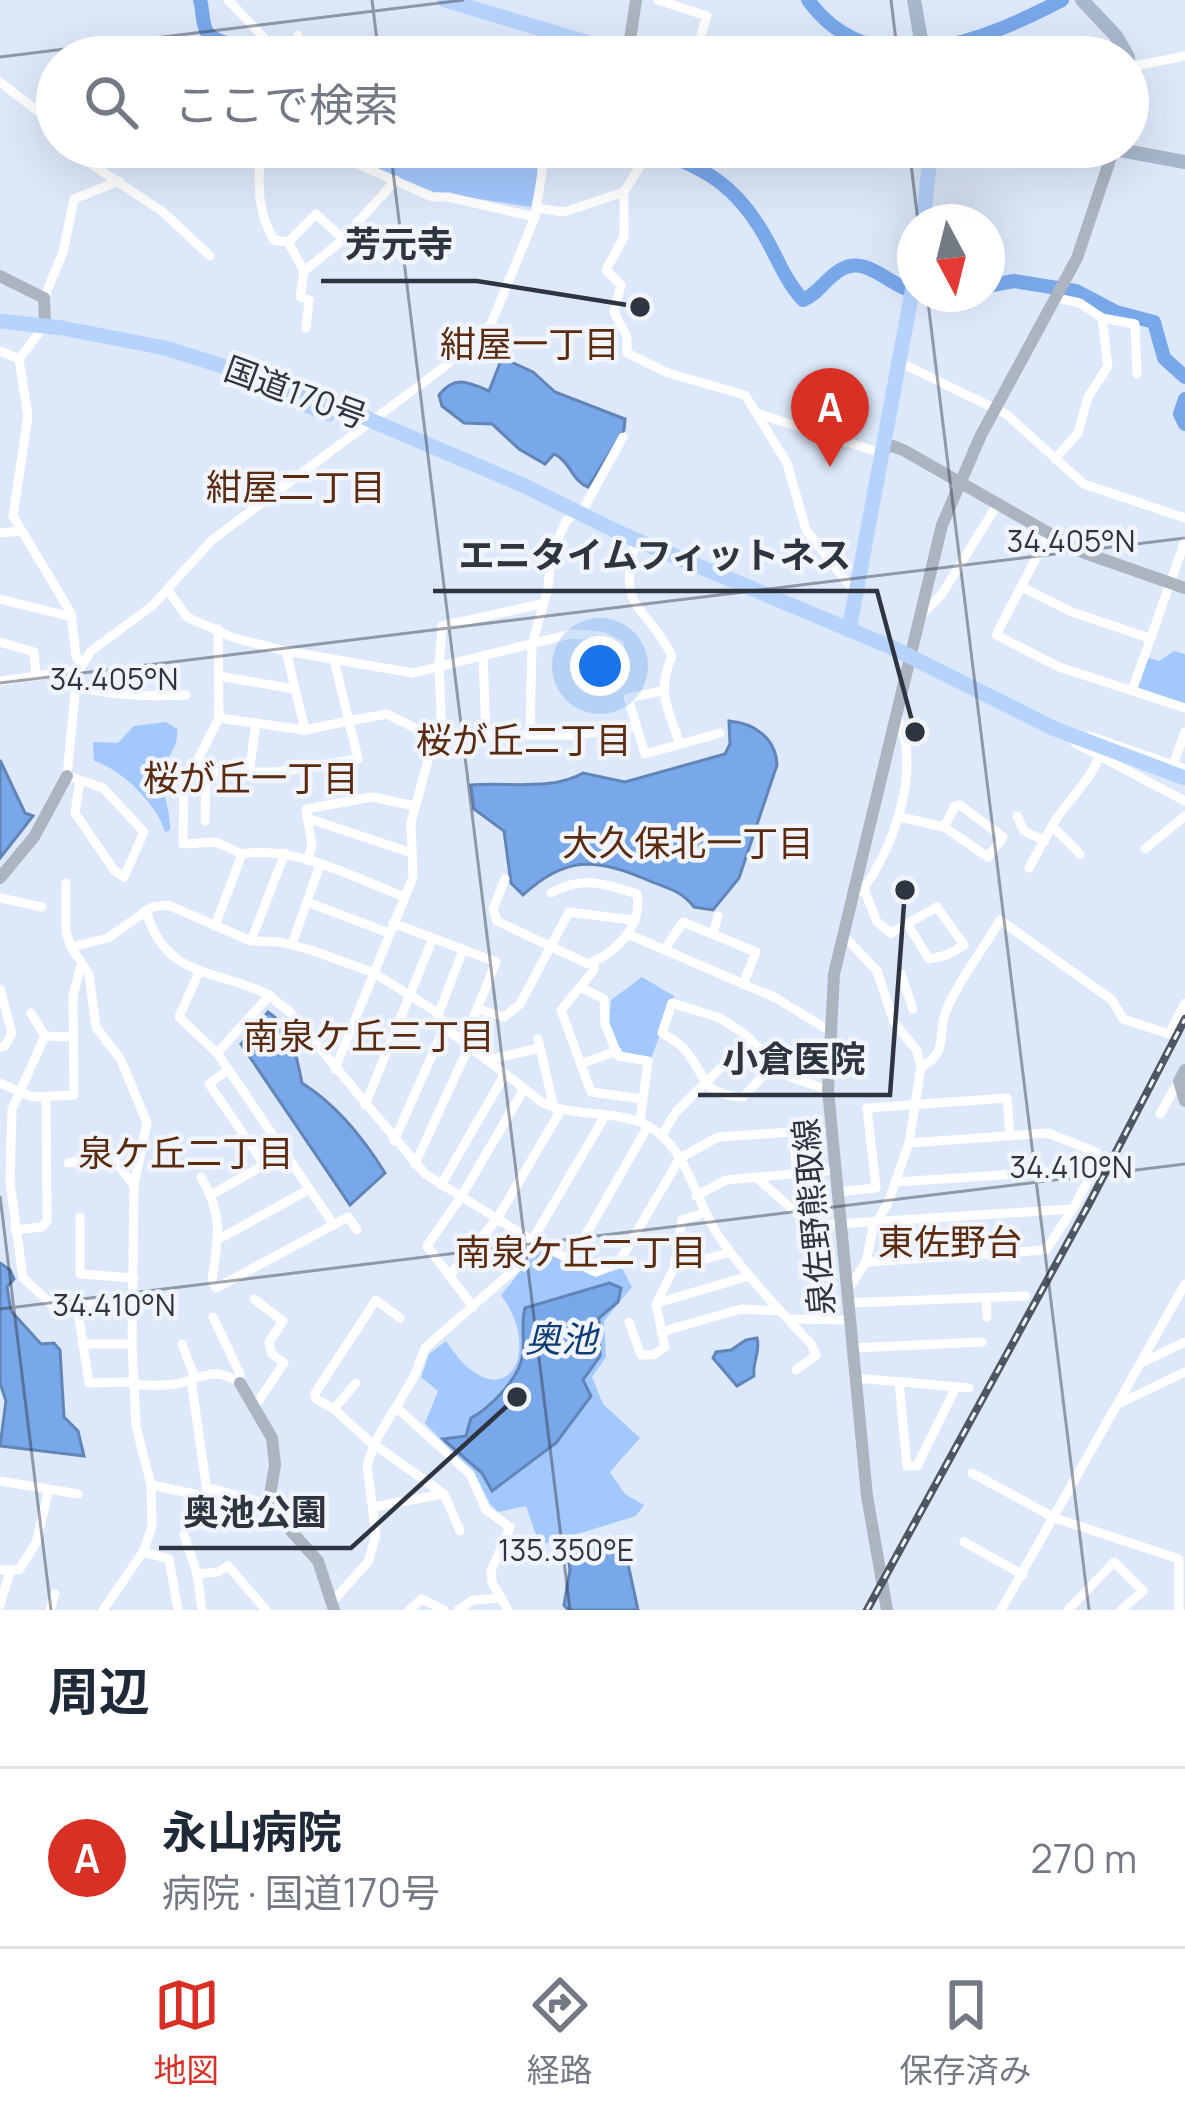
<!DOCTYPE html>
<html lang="ja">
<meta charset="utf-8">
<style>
body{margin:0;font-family:Manrope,"Noto Sans JP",sans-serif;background:#f2f2f3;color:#1f2937}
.compass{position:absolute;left:897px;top:204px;width:108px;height:108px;border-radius:50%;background:#fff;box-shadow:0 12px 48px #0002;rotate:173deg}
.you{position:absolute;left:600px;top:666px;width:42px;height:42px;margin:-30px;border:9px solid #fff;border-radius:50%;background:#1a73e8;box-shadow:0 0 0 18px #1a73e833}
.badge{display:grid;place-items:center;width:78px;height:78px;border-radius:50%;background:#d93025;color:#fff;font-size:39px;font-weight:700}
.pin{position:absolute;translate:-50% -99px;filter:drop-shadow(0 3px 6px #0008)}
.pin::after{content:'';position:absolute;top:63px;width:42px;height:36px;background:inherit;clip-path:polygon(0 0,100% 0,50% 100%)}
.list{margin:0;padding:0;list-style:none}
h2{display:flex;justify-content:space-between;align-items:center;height:156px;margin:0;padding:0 48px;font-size:51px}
h2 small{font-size:39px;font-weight:400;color:#747a83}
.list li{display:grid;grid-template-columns:78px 1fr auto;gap:36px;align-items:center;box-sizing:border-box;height:180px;padding:0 48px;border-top:3px solid #e0e1e3}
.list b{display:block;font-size:45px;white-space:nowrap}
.list p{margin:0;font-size:39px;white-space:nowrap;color:#747a83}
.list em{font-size:39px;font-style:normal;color:#747a83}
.icon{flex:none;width:66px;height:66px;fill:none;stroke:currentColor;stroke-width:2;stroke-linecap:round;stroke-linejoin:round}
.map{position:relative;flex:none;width:1185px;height:1610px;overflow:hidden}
.search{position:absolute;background:#fff;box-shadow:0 12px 48px #0002;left:36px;right:36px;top:36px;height:132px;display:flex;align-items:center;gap:30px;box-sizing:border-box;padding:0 42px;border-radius:66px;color:#747a83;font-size:45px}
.sheet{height:336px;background:#fff}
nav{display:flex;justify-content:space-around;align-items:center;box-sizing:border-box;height:168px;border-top:3px solid #e0e1e3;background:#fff;font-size:33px;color:#747a83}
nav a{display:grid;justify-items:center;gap:6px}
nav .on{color:#d93025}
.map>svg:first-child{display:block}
.green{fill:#a3c8fe}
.water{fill:#78a7ea;stroke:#6285b7;stroke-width:3}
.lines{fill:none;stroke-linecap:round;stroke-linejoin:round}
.river{stroke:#78a7ea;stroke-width:14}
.street{stroke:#fff;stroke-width:9}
.secondary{stroke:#acb4c0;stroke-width:12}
.primary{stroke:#a8b7cc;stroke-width:14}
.highway{stroke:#b6d3fd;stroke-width:15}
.rail-casing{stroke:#4e5662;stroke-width:8}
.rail{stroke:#f1f5fb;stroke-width:3;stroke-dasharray:9;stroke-linecap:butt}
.ticks{fill:none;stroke:#2e3540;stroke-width:3;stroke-opacity:0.45}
.labels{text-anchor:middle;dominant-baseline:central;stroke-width:9;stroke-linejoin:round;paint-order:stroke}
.street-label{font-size:33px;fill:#2e3540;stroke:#f1f5fb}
.neighbourhood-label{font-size:36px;fill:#5b2b10;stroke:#f1f5fb}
.water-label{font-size:36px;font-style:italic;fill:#0e3c77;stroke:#f1f5fb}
.ticks-label{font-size:30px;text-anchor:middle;fill:#2e3540;stroke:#f1f5fb;stroke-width:9;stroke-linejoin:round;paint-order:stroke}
.leader{fill:none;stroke:#2e3540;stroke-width:4.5}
.callout-dot{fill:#2e3540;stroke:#f1f5fb;stroke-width:4.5}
.callout-label{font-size:36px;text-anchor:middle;font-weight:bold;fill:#2e3540;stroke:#f1f5fb;stroke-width:9;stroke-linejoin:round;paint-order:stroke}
</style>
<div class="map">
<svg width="1185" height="1610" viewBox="0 0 1185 1610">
<rect width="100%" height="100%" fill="#dde9fa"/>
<!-- green -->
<g class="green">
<polygon points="403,147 537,147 537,182 531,207 434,192 379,169 381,156 402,153"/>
<polygon points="1174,651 1185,654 1185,704 1137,687 1146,657 1159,661"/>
<path d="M166 722 177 729C179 746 169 752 165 768 159 789 171 809 170 830L165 832C158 805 120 768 94 761L93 742 118 743 134 726Z"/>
<polygon points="642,977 674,996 651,1059 620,1051 609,1022 611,1000"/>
<path d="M540 1247 596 1277 622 1268 632 1287 604 1321 606 1357 592 1377 603 1404 640 1438 610 1472 625 1494 644 1505 636 1516 548 1543H539L526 1506 498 1512 490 1504 477 1478 425 1423 438 1391 421 1377 429 1354 446 1341C499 1423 547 1358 501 1295Z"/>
</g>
<!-- water -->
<g class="water">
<path d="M502 358 533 372 555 392 625 419 624 430 588 487C572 481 570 461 554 454L545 464 519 449 492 424 464 423 442 406 439 395C455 375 468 382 489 391Z"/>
<path d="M729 721C754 723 776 738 777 765L739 878 713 910 694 907C680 889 665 888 645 879 595 857 564 857 523 895L511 883 504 831 474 809 471 785C506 782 553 791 583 773L625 782 725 754 730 744Z"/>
<polygon points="0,760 25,813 33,816 0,858"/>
<path d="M268 1012C293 1029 296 1055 302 1083 337 1105 364 1139 385 1173L350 1205 241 1044Z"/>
<polygon points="0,1263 10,1270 14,1279 7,1287 11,1311 41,1344 54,1343 60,1350 64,1417 78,1431 84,1456 0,1446 6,1401 0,1383"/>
<path d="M609 1283 621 1288 618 1302 599 1318 600 1356 583 1380 591 1396 556 1443 492 1491 482 1473 443 1439 466 1436 471 1418C490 1408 518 1379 522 1358 526 1340 520 1326 525 1308Z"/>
<path d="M757 1338C761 1351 752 1362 754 1376L737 1386 713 1358 716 1352 731 1350 746 1340Z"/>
<polygon points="622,1536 638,1610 568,1610 564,1605 570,1570 567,1548"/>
</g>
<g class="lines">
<!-- river -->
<g class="river">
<path d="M200 0C203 9 202 25 207 32 213 44 239 42 253 57"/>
<path d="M808 0C872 88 983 41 1062 0"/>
<polyline points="373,147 394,151"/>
<path d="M641 147C702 164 738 185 768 242 779 262 787 283 803 300 820 293 826 277 842 269 867 255 891 287 915 292"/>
<polyline points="987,286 1014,281 1076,291 1116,312 1154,322 1164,358 1185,377"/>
<polyline points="1185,399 1180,414 1185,424"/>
</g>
<!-- street -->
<g class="street">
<polyline points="228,0 271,45 299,42 298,35"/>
<polyline points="658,0 707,16 694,57"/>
<polyline points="1130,67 1185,56"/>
<polyline points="0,82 44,116 57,134"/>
<polyline points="65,147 163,212 210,256"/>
<polyline points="652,147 624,192 624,237 606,270 621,285 614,312 627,337 627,353 668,373 745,395 787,463 806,530 854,591"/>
<polyline points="195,155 238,161 278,153 330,152 432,197 448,197 535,217"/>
<path d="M260 157C258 188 258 213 274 240L288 242 304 271 339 243 396 180"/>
<polyline points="537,208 564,212 624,192"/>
<polyline points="288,242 316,214 342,238"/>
<polyline points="304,271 300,297 309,300 306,328"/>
<polyline points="44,298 63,252 74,199 119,181"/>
<polyline points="1102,318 1135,324 1137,374"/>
<polyline points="0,351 19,359"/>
<polyline points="19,359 28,416 13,516 71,613 76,656 81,664"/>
<polyline points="19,359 44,326"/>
<polyline points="899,362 1006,414 1084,484 1185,518"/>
<polyline points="759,414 875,451 882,449"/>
<polyline points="1055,459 1078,433 1088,397 1108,366 1102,318 1080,303 1057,298"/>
<polyline points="0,533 21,531"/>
<polyline points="1048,535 996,635 1059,667 1185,708"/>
<path d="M636 540C617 614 642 598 672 656 656 693 668 708 680 744"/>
<polyline points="1021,587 1072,612 1149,638"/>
<polyline points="168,590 187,617 234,638 286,651 413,673 571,634 602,636 620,645"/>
<polyline points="0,599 72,617"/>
<polyline points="919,618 942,594 997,505"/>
<polyline points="0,642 34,652 36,676"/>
<polyline points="286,651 305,730"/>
<polyline points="483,656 486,735"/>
<polyline points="219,676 295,689"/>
<polyline points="0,681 79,670"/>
<path d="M75 687C116 695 145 697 186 695"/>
<polyline points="662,691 628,698 645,754 720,733"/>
<polyline points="1132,691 1185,541"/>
<polyline points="219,718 305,730 349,721 334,660"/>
<polyline points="442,734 439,668 442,626 541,604"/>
<polyline points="530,734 532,645 548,588 551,555 566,521 585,506 623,437"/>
<polyline points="1089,736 1185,769"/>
<polyline points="1075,743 1185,801"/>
<polyline points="1173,765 1185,732"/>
<polyline points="194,767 219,718 218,629"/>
<polyline points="206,772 194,767 184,778 183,844 216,842 242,854"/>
<polyline points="249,773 256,723"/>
<polyline points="80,780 103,788 144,832 124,877 114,870 75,813 80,780 67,776 77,673 91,651 152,606 212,540 444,367 491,324 535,217 546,147"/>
<polyline points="1017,816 1024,831 1045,841"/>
<polyline points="900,817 944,827 988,857 1003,837 960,805 955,806 944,827"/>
<polyline points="307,818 412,853"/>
<polyline points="205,821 206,772 276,772 358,759 349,721 387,714 429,735 574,735 636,726"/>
<polyline points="1145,849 1185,816"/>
<path d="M1080 854 1052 826C1064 804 1092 779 1098 758"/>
<polyline points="308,861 312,845 306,809 372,797 415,806"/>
<polyline points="1029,868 1052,826"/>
<path d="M505 879 493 909 497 921 588 964C616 953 643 926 637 894 605 884 581 875 551 893"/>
<polyline points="66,883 66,932 71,947 89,974 96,1027 121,1060 147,1123 134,1185 132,1344 136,1426 151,1485 152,1527 143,1552 103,1610"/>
<polyline points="864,889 877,922 891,933 937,907 964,945 947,955 929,959 908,925"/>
<path d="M861 892C893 850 923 768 897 717"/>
<polyline points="0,898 42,907"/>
<polyline points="307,902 389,933"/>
<path d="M146 910C164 977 213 969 265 993 273 997 279 1005 288 1010L425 1174 533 1241 595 1272 619 1262 680 1158 718 1137 793 1132 802 1223 806 1226 1073 1209 1094 1169 1096 1152 1048 1133 909 1143"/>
<polyline points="393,923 496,962 464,1041"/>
<path d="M215 926 242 854C297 845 354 878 405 897"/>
<polyline points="713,934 718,916"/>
<polyline points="630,935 776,998 828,1030"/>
<polyline points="843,935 877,971 894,1022 917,1051 921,1067 909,1143 888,1203 873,1228 866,1262 847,1291"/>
<polyline points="251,941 285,853"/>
<polyline points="292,944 320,865"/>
<path d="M71 947 108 938 152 907 168 905 251 941 280 942 311 950 374 973 435 1011 449 1031 543 1103C575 1117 613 1110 644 1124 688 1144 694 1201 720 1238 747 1276 779 1310 811 1344L816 1355 796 1370"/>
<polyline points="664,950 683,922 756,952 743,984"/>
<polyline points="594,963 594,970 561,1010 591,1092 642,1099"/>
<polyline points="199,972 179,1017 217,1053 334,1225"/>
<polyline points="901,974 913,1009"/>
<polyline points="580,987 604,999 605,1024 618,1056 648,1061 640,1122"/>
<polyline points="0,989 12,1033 5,1046 0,1047"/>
<polyline points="478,1009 504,1017 520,1004 569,912 632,920"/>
<polyline points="31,1013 45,1036 73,1037"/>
<polyline points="438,1015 463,950"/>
<polyline points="45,1036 12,1109 10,1182 23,1278 51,1304 135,1305"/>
<polyline points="538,1039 554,1108"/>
<polyline points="217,1053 270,995"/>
<polyline points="488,1060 539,1048"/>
<path d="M776 1062 743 1097C700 1094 708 1078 686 1051 680 1043 670 1038 662 1033L672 1003 720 1018 743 1033 791 1077 828 1090"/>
<polyline points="583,1063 617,1051"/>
<path d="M921 1067C949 1053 937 1034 946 1011 956 984 985 947 1000 920L1112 1000 1123 1019 1169 1034 1185 1003"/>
<polyline points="335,1069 413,877 411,823 435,734"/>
<polyline points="228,1070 209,1084 264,1164"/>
<polyline points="0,1083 32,1097 74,1095 73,996 81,965"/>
<polyline points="365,1105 433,938"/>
<polyline points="1160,1114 1179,1081"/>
<polyline points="662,1135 676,1112 750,1039"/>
<polyline points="394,1141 445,1026"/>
<polyline points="104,1147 134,1185"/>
<polyline points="68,1163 110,1155"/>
<polyline points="415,1164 469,1046"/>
<path d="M201 1177C224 1216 218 1238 212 1280L216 1288 348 1217 357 1230"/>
<polyline points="756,1177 801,1217"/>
<polyline points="896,1182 1094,1169"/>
<polyline points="441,1185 505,1074"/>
<polyline points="838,1192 876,1188 867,1108 1007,1098 1010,1136"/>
<polyline points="211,1195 285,1153"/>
<polyline points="696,1196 726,1180 835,1170"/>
<polyline points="80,1217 80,1274 134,1278"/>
<polyline points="15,1230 42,1227 47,1221 46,1097"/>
<polyline points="217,1240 310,1189"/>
<polyline points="571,1261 648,1126"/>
<polyline points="866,1262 1046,1250 1072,1210"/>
<polyline points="674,1268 730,1252"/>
<polyline points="449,1276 497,1219 561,1110"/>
<polyline points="986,1298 987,1317"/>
<polyline points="254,1299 283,1321 269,1342 272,1354 284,1363 255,1406"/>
<polyline points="657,1303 749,1276"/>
<polyline points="848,1303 1026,1296"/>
<polyline points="77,1305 89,1383 135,1382"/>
<polyline points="473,1307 427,1246 461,1197 524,1089"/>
<polyline points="213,1317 240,1374 240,1383"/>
<polyline points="789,1319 850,1320"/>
<polyline points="629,1322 641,1355 653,1355 665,1347 656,1304 674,1268 682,1220 704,1213"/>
<polyline points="661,1332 741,1309 780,1311"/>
<polyline points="83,1344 132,1344"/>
<polyline points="182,1344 195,1378"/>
<polyline points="853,1348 982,1342"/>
<polyline points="1141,1363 1185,1342"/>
<polyline points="856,1378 969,1388"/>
<polyline points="191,1379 207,1491"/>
<polyline points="899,1382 907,1466 917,1466 956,1387"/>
<polyline points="356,1383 334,1409 369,1441 444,1494 460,1531"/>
<path d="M135 1385C148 1385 162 1386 175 1384 203 1379 212 1365 240 1383"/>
<polyline points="1120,1403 1185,1372"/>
<polyline points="397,1408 470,1474 486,1510 510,1527 491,1571 492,1582 508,1610"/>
<polyline points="334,1409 316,1399 315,1393 376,1300 400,1318"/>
<polyline points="972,1473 1055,1518 1179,1559 1179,1610"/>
<polyline points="0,1481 78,1494"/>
<polyline points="151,1485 204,1496 214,1489 272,1505"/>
<polyline points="373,1507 444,1494"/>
<polyline points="184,1535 197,1574 202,1610"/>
<polyline points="964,1542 1023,1575"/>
<polyline points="143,1552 169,1559 178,1610"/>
<polyline points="0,1570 19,1570 36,1543 49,1489"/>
<polyline points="197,1574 218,1572 228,1566 266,1610"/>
<polyline points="333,1601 368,1562 376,1535 367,1466 375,1442 414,1377 425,1348 516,1268 605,1116"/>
<polyline points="0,1605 10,1572"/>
<polyline points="50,1610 55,1594"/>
<polyline points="409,1610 422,1599 444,1610"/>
<polyline points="458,1610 473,1600 501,1598"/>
<polyline points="1001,1610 1185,1284"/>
<polyline points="1068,1610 1114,1562 1143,1591 1121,1610"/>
</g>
<!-- secondary -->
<g class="secondary">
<polyline points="628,53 636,0"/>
<polyline points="0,276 44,298 45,325"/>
<polyline points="882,449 893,446 905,451 1082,552 1185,588"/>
<polyline points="0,878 34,837 67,776"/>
<polyline points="1185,1070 1179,1081 1185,1101"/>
<polyline points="240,1383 272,1438 275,1465 270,1495 275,1513 318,1561 334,1610"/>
<polyline points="887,1610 867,1496 828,1090 834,974 942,525 981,435 1077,258 1114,148"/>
</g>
<!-- primary -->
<g class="primary">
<polyline points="914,0 924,57"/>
<polyline points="1082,0 1116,36 1128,57"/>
<polyline points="1128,58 1128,92"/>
<polyline points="1104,147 1185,162"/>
</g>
<!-- highway -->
<g class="highway">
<polyline points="445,0 636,57"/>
<polyline points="923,222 931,147"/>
<polyline points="0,321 62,328 165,348 300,390 525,486 622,534 893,648 1055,729 1185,778"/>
<polyline points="273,392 329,414"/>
<polyline points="849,630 915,276"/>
</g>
<!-- rail casing -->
<g class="rail-casing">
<polyline id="rail" points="867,1610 1090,1202 1185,1019"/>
</g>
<!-- rail -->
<use href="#rail" class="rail"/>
</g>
<!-- ticks -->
<path class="ticks" d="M372 0 379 57M891 0 898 57M0 57 464 0M390 147 570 1610M909 147 918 222M927 294 1089 1610M0 683 1185 538M0 1196 51 1610M0 1309 1185 1164"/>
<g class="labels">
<!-- street labels -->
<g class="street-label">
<text transform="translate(296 392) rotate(20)">国道170号</text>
<text transform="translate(813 1217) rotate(-95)">泉佐野熊取線</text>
</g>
<!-- neighbourhood labels -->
<g class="neighbourhood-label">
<text x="530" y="343">紺屋一丁目</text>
<text x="296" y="486">紺屋二丁目</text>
<text x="524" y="739">桜が丘二丁目</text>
<text x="251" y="777">桜が丘一丁目</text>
<text x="688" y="842">大久保北一丁目</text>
<text x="369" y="1035">南泉ケ丘三丁目</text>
<text x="186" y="1152">泉ケ丘二丁目</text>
<text x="950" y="1241">東佐野台</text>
<text x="581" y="1251">南泉ケ丘二丁目</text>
</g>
<!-- water labels -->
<g class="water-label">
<text x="561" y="1338">奥池</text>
</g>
</g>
<g class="ticks-label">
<text x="1071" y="552">34.405°N</text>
<text x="114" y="690">34.405°N</text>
<text x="1071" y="1178">34.410°N</text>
<text x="114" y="1316">34.410°N</text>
<text x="566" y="1561">135.350°E</text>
</g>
<!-- callouts -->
<path class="leader" d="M640 307L477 281H321M915 732L877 591H433M905 890L890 1095H698M517 1397L351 1548H159"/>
<g class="callout-dot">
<circle cx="640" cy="307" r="12"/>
<circle cx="915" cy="732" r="12"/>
<circle cx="905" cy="890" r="12"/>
<circle cx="517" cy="1397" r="12"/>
</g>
<g class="callout-label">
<text x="399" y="257">芳元寺</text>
<text x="655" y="568">エニタイムフィットネス</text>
<text x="794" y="1072">小倉医院</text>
<text x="255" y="1525">奥池公園</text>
</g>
</svg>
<svg class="compass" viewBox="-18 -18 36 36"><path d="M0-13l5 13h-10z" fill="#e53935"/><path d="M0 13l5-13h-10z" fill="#747a83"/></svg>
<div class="you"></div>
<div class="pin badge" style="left:830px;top:467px">A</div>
<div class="search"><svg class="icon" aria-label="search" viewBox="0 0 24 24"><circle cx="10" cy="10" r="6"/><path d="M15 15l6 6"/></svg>ここで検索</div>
</div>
<section class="sheet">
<h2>周辺<small></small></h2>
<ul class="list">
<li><span class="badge">A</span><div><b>永山病院</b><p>病院 · 国道170号</p></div><em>270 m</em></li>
</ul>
</section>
<nav>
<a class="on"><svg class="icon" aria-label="map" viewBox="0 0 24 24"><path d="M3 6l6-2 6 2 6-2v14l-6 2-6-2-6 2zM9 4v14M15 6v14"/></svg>地図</a>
<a><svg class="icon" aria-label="directions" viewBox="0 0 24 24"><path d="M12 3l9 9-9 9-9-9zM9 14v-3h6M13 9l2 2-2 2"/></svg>経路</a>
<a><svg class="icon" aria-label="saved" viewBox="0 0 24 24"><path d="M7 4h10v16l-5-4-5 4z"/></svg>保存済み</a>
</nav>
